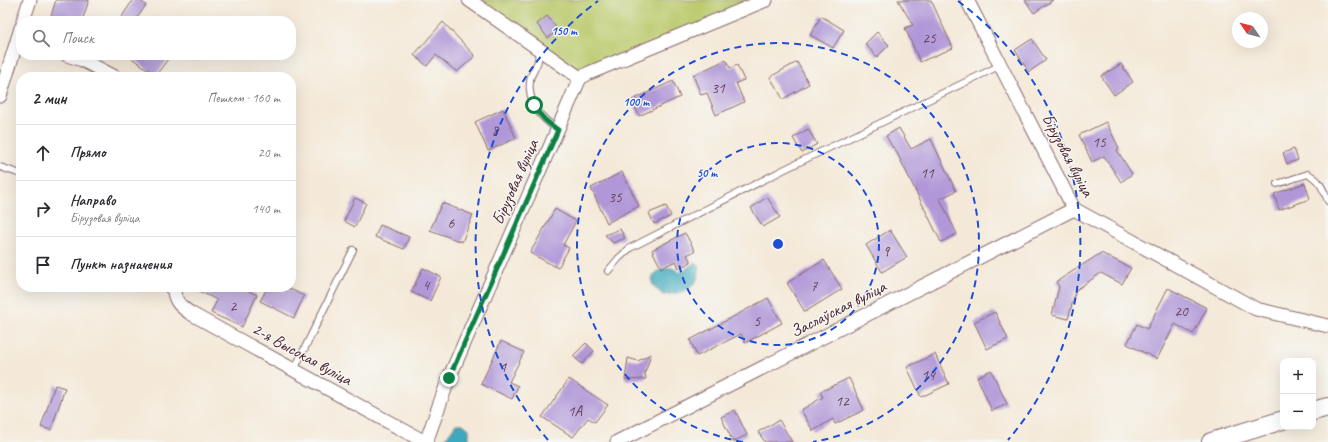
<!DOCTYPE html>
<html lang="ru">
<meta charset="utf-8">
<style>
body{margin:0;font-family:Caveat,sans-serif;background:#f7f7f7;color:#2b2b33}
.controls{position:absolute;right:12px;bottom:12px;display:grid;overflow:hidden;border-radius:8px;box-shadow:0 4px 16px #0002}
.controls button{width:36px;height:36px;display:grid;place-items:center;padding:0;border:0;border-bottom:1px solid #e1e1e2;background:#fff;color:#2b2b33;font:20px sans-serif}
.compass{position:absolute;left:1232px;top:12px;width:36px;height:36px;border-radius:50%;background:#fff;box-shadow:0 4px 16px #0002;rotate:305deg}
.stop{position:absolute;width:12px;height:12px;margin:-9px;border:3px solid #0b8043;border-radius:50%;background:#fff}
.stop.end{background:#0b8043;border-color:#fff;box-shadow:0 1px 4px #0008}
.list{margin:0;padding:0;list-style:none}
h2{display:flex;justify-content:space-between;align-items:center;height:52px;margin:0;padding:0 16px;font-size:17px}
h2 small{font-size:13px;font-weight:400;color:#7c7c81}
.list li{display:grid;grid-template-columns:26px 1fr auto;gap:12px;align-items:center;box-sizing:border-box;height:56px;padding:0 16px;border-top:1px solid #e1e1e2}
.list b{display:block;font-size:15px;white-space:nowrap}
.list p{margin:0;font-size:13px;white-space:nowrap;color:#7c7c81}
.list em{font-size:13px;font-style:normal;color:#7c7c81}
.icon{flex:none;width:22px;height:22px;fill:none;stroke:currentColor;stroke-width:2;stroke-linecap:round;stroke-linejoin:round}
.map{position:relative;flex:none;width:1328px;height:442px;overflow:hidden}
.search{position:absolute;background:#fff;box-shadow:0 4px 16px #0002;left:16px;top:16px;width:280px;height:44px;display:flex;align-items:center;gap:10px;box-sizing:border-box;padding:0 14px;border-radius:16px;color:#7c7c81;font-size:15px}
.panel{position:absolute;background:#fff;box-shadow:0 4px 16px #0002;left:16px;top:72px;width:280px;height:220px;border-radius:16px}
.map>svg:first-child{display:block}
.green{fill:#bac96b;stroke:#82744b}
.water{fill:#3da9bc;stroke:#446474}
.building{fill:#b098d8}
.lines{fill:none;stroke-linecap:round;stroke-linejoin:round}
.service-casing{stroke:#866668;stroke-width:8}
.minor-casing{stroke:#866668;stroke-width:15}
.secondary-casing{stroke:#866668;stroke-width:20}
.service{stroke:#fff;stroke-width:6}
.minor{stroke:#fff;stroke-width:13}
.secondary{stroke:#fff;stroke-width:18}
.route{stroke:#0b8043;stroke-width:5}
.ring{fill:none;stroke:#1d4ed8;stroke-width:2;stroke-dasharray:7 5}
.labels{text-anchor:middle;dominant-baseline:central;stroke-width:3;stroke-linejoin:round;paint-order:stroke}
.number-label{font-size:15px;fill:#643d56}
.street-label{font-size:17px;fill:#4a1f2b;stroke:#f6f6f2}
.centre{fill:#1d4ed8;stroke:#f6f6f2;stroke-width:2}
.ring-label{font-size:12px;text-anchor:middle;font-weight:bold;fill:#1d4ed8;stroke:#f6f6f2;stroke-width:3;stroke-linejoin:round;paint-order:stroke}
</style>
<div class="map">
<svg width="1328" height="442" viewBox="0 0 1328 442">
<rect width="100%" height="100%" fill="#f6f6f2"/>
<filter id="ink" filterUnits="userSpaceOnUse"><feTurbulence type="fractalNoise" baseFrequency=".025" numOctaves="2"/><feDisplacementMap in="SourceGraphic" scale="8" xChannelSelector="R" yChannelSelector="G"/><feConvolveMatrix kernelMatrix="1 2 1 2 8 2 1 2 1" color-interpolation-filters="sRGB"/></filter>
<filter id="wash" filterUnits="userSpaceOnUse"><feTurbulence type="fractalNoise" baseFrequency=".012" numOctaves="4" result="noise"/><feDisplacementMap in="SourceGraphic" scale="16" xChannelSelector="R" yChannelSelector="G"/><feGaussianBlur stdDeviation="0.9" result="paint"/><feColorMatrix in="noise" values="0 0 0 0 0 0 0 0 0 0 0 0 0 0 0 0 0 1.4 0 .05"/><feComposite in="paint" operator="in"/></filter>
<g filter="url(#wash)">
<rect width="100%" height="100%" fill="#f4e9d8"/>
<!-- green -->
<polygon class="green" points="469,0 757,0 580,78"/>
<!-- water -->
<g class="water">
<path d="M695 263 699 265C701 289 683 293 663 295 659 291 653 287 652 282 651 272 667 265 674 269 676 270 678 271 679 273Z"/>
<polygon points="456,424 463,424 469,429 469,442 443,442"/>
</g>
<g id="blocks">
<!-- building -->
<g class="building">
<polygon points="56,0 89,0 82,21 64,21 51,16"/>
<polygon points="133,0 139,0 146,5 135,21 119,21"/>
<polygon points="898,0 931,0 953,48 920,62 905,28 913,25"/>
<polygon points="1025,0 1053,0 1034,13"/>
<polygon points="547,16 558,30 548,38 537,24"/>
<polygon points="821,16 844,30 833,48 810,35"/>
<polygon points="443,22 475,56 457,72 436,55 427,66 414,55"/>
<polygon points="877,32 889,45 877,57 865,44"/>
<polygon points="1032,39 1046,60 1029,72 1015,50"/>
<polygon points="127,55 171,55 156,75"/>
<polygon points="726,60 730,68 737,65 744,80 736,83 744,102 716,115 707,93 701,95 693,75"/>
<polygon points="797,62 809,84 783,99 770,77"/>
<polygon points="1121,64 1133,82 1114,95 1101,76"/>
<polygon points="673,81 680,97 639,116 632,100"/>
<polygon points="503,109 516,138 488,151 475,122"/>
<polygon points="1106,122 1119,148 1117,150 1132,174 1121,182 1104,156 1092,162 1079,135"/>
<polygon points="899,128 911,149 931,139 956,191 940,199 957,234 941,242 894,147 893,148 886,136"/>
<polygon points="808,129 817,144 802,153 793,138"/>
<polygon points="1294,149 1298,160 1287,164 1283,153"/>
<polygon points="622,172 639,206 607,223 591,188"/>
<polygon points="1305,183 1310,199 1279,210 1274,194"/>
<polygon points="767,197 780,217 763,227 751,208"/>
<polygon points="355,198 366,203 355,227 344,221"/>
<polygon points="442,203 473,215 462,242 430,230"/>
<polygon points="666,206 671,216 654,224 649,213"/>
<polygon points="555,209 576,221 563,245 569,248 558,268 530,253"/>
<polygon points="380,225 409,237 404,249 375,237"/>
<polygon points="620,229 625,238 613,243 605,235"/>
<polygon points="890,230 907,257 882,272 866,245"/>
<polygon points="685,233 695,251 687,255 691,262 679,268 676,261 661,268 652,250"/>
<polygon points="1101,253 1131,268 1122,284 1101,273 1076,290 1068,319 1052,315 1059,287 1056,282"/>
<polygon points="824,260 842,289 805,312 787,283"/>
<polygon points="423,268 441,277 430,301 411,292"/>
<polygon points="191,287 241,287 257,295 242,327 211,313 217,300"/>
<polygon points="268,287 286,287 304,296 294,318 260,301"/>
<polygon points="1168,288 1207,308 1193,334 1175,324 1157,359 1127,344 1137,324 1147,329"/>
<polygon points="768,298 782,323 745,343 741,334 697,356 690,340"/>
<polygon points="995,312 1008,339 987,349 974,322"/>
<polygon points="501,341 524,352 509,382 518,386 512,399 481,384"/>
<polygon points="586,343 594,351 582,364 573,356"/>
<polygon points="651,354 645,373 646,379 625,380 628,358 638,361"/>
<polygon points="935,354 949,384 921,397 907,367"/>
<polygon points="991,370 1007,404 992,411 977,377"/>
<polygon points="849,378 864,410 835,424 833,419 813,431 801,410 823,397 820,392"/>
<polygon points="569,379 608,405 595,422 588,418 573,437 542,417"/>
<polygon points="55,385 65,388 51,430 41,427"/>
<polygon points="735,410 747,435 733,442 721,417"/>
<polygon points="779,420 792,442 765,442 758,432"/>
</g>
</g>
</g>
<g filter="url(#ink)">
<use href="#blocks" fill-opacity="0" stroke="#866668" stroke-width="1"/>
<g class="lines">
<!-- service casing -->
<g class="service-casing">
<g id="service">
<path d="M538 50C538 53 539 57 538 60 537 67 531 73 530 80 527 103 541 118 558 130"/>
<polyline points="0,167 21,174"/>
<path d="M1277 184 1308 174C1320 180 1323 189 1328 201"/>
<polyline points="608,271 619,258 630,248 785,169 1001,65"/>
<polyline points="165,287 173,294"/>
<polyline points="294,370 353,250"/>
</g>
</g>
<!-- minor casing -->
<g class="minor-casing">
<g id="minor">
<polyline points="469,0 580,78"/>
<polyline points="967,0 1074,209 1256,309 1328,326"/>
<polyline points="23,21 30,0"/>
<polyline points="67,55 82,60 115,77"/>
<polyline points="0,96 21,28"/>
<path d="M174 287C173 300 180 306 190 313L425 442"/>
<polyline points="426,442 449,378 580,78 589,73 766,0"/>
<polyline points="617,442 1074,209"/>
</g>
</g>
<!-- secondary casing -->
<g class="secondary-casing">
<g id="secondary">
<polyline points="1313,411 1328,407"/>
<polyline points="1211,442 1283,420"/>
</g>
</g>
<!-- service -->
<use href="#service" class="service"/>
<!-- minor -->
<use href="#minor" class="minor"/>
<!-- secondary -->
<use href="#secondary" class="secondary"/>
</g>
</g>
<g class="lines" filter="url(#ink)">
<!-- route -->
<path class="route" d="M449 378 558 130C548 123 540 117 534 105"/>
</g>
<!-- distance rings -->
<g class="ring">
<circle cx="778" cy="244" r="101"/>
<path d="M743 442A201 201 0 1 1 813 442"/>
<path d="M548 440A302 302 0 0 1 598 1M958 1A302 302 0 0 1 1008 440"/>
</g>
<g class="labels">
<!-- number labels -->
<g class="number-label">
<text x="929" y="38">25</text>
<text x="718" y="88">31</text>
<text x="495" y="130">8</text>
<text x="1099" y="142">15</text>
<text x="927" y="173">11</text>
<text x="615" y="197">35</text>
<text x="451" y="223">6</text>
<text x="886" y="251">9</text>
<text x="426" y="285">4</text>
<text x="814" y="286">7</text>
<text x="233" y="306">2</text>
<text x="1181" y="311">20</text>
<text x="757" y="321">5</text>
<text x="503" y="367">1</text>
<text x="928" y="375">14</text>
<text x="842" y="401">12</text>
<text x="575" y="411">1А</text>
</g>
<!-- street labels -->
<g class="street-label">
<text transform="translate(1068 155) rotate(62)">Бірузовая вуліца</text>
<text transform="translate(515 182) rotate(-66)">Бірузовая вуліца</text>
<text transform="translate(838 309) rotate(-27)">Заслаўская вуліца</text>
<text transform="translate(302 354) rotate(29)">2-я Высокая вуліца</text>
</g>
</g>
<circle cx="778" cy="244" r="6" class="centre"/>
<g class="ring-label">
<text x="564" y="35">150 m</text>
<text x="636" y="106">100 m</text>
<text x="707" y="177">50 m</text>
</g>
</svg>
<div class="controls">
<button>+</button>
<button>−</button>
</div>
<svg class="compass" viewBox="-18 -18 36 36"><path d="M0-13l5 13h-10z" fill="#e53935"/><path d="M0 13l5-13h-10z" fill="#7c7c81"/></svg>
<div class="stop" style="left:534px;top:105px"></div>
<div class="stop end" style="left:449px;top:378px"></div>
<div class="search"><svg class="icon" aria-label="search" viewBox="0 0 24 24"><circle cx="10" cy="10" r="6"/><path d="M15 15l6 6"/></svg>Поиск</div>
<section class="panel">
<h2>2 мин<small>Пешком · 160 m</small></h2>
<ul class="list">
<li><svg class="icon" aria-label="ahead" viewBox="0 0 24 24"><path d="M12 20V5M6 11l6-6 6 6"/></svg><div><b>Прямо</b></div><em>20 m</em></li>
<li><svg class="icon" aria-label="right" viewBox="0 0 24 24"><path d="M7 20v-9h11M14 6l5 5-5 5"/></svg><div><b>Направо</b><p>Бірузовая вуліца</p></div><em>140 m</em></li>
<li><svg class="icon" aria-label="arrive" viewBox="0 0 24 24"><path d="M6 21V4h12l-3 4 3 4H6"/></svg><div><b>Пункт назначения</b></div></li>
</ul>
</section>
</div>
